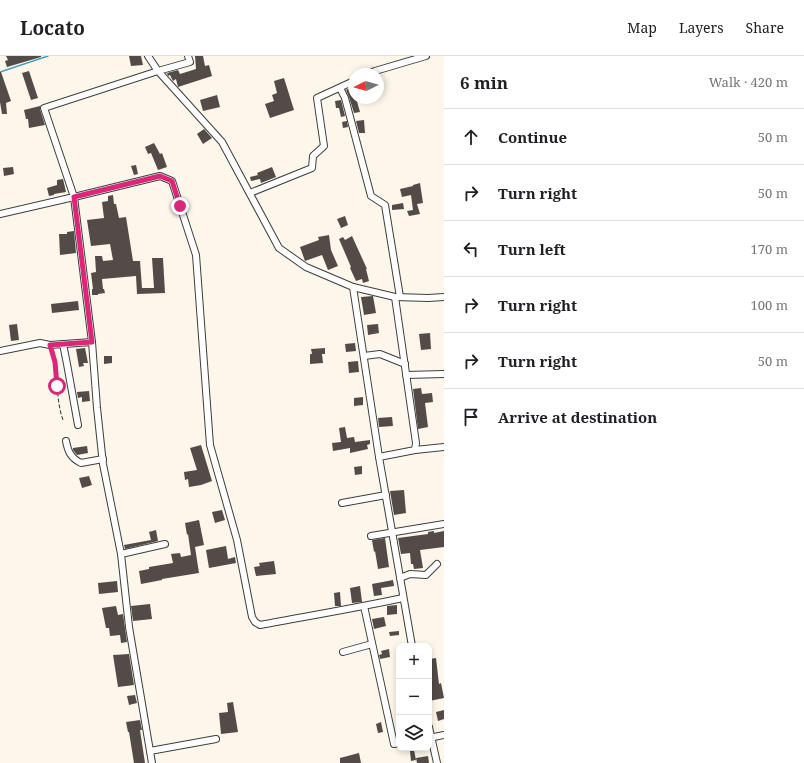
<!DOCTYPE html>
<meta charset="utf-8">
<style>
body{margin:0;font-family:"Noto Serif",serif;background:#f6f6f6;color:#202124}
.controls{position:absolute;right:12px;bottom:12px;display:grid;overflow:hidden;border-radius:8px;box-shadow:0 2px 6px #0003}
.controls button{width:36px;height:36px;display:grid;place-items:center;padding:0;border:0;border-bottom:1px solid #e0e0e0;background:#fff;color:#202124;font:20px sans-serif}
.compass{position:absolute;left:348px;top:12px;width:36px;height:36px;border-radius:50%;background:#fff;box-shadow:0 2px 6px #0003;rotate:264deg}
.stop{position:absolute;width:12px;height:12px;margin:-9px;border:3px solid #db2777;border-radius:50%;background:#fff}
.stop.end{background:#db2777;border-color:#fff;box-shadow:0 1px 4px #0008}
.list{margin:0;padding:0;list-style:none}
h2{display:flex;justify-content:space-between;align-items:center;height:52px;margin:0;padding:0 16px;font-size:17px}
h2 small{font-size:13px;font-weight:400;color:#757577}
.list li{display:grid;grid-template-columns:26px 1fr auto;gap:12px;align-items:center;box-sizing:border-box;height:56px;padding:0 16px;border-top:1px solid #e0e0e0}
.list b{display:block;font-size:15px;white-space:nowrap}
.list em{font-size:13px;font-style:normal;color:#757577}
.icon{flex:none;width:22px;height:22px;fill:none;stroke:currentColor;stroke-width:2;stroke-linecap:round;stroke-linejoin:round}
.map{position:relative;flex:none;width:444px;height:707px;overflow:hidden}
header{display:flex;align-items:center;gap:24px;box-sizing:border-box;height:56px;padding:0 20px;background:#fff;border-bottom:1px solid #e0e0e0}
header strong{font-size:19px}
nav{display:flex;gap:22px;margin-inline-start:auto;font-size:14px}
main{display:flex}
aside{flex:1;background:#fff}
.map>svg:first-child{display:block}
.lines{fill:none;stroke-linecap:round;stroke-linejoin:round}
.stream{stroke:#469ebc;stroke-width:1.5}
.building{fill:#524b48}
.minor-casing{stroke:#3e3e3e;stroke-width:8}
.path{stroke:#2d2d2d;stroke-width:1;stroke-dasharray:4 2;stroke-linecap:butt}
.minor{stroke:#fff;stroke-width:6}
.route{stroke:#db2777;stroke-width:5}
</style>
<header>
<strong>Locato</strong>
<nav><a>Map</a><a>Layers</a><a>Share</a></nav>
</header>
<main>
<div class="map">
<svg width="444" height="707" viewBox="0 0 444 707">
<rect width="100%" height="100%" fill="#fcf6eb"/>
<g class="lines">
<!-- stream -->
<polyline class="stream" points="0,16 48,0"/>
</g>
<!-- building -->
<g class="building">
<polygon points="6,0 41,0 41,1 7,11 5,5 8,4"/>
<polygon points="129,0 141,0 143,9 131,10"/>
<polygon points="195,0 203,0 205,10 209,9 212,20 178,31 176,23 173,25 170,19 168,20 167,17 178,14 180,18 196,13"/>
<polygon points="29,15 38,42 31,44 22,17"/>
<polygon points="0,16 1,16 11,45 6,47 7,58 2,58 0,46"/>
<polygon points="284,22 294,54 270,62 265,48 274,45 272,39 277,37 274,25"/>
<polygon points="353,30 354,42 356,42 360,56 354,57 349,41 346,34"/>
<polygon points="217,39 220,51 203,55 200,44"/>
<polygon points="341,44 345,60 341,61 339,52 336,52 335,45"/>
<polygon points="40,50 40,53 45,69 29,72 28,63 26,63 24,54"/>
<polygon points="364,64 365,77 359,77 356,65"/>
<polygon points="347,65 348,71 343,72 342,66"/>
<polygon points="204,73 212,82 203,88 197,78"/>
<polygon points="154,87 160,98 162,97 167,111 158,114 151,97 148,98 145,91"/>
<polygon points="136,109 138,118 134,119 131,110"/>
<polygon points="13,111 14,118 4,120 3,112"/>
<polygon points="272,111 276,121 261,127 260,123 251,125 250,121 258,119 257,117"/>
<polygon points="63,123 66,136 54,138 54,139 49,140 47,132 57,129 57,124"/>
<polygon points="420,127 423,147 417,148 420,158 409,160 407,155 413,154 411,139 402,141 400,133 413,130 413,129"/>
<polygon points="113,139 114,148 116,148 119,162 126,161 133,205 140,205 142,232 154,232 152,202 163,202 165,237 137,238 136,220 102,223 103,233 104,233 105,237 98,238 98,239 92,239 92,233 93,233 91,217 96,216 95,200 102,200 103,205 113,204 110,188 91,190 87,164 104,162 102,146 108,145 108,140"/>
<polygon points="403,147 404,153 392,154 392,149"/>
<polygon points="345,160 348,169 341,172 337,163"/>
<polygon points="74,175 76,197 60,199 59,178 67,178 67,176"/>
<polygon points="329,179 331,194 338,210 328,214 322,199 305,205 300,191 319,184 318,181"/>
<polygon points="352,180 367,213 366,213 369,225 363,227 362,223 356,225 350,212 351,211 339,183 343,181 345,184"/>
<polygon points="373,240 376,257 364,259 361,241"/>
<polygon points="78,245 79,254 52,257 51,248"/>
<polygon points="17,268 19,284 11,285 9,269"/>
<polygon points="378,268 379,277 368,279 367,269"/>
<polygon points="430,277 431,293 421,294 419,278"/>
<polygon points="355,287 356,295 346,296 345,288"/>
<polygon points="85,292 88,307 83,307 84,310 79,311 76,293"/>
<polygon points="325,292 325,298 322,298 323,307 310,308 310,298 312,298 311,293"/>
<polygon points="104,300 112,300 112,307 104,308"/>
<polygon points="358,305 359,316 349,317 348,306"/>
<polygon points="421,332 422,338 432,337 433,346 425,347 428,371 418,373 413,333"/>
<polygon points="89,335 90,345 82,346 82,341 78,342 77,336"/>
<polygon points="363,341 363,349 354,350 354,342"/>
<polygon points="392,361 393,370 379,371 378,362"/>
<polygon points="345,371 347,382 354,381 355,386 370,384 370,388 367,389 368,393 350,397 350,392 333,395 332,387 341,386 339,372"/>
<polygon points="201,389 212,425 201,429 189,431 188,423 185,424 184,416 197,414 190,392"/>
<polygon points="87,390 88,397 77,399 73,394 73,392"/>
<polygon points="362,410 362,418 355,419 354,411"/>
<polygon points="89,420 92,429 82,432 79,422"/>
<polygon points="404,434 406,457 394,459 390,435"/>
<polygon points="222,454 225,464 215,467 212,456"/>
<polygon points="199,464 204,489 195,491 199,517 162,523 162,524 141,528 139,515 149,513 149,511 173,507 171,498 180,497 181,501 191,499 188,478 187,479 185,467"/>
<polygon points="156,474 158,485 125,493 124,489 151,484 149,476"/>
<polygon points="434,475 434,477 444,475 444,491 420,494 423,512 414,513 413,508 411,508 410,497 401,498 398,482 428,478 428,476"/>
<polygon points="385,482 389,511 378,513 375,495 374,496 372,484"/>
<polygon points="226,490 228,503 235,501 236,507 209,512 206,494"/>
<polygon points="274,505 276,518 256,520 254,511 260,510 259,507"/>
<polygon points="393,524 394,530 381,532 382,539 374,540 372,528"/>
<polygon points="117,525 118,536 99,538 98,527"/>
<polygon points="360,530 362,546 352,547 350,532"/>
<polygon points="340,536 341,550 335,550 334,537"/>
<polygon points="150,548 152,563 133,565 131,550"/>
<polygon points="397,549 397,558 387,559 387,550"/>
<polygon points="116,550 118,559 123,558 127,586 121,587 120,579 110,580 109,572 106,572 102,552"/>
<polygon points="384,561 386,570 374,573 372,563"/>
<polygon points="399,575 399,579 390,580 389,576"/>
<polygon points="389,593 390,601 380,603 379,599 382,598 381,595"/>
<polygon points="129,598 134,629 118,631 113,599"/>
<polygon points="436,602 439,628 441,627 444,642 429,645 429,603"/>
<polygon points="135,639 137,647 129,649 127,640"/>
<polygon points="233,646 238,676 221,678 219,657 228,656 227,647"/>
<polygon points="444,654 444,663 438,665 436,656"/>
<polygon points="140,664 142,674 140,674 145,707 134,707 129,676 128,676 126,666"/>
<polygon points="381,666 383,676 378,677 376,668"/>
<polygon points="414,694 416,704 411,705 410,695"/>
<polygon points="359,697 361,707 340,707 340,702"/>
<polygon points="428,700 429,707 417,707 416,702"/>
</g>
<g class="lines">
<!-- minor casing -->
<g class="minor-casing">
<g id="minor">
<polyline points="148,0 158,15 190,6 188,0"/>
<polyline points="368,18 375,15 426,0"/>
<polyline points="340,32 345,42 371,140 385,149 400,241"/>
<polyline points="250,137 312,112 313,100 324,90 317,42 354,25"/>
<path d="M0 158 74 141 160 120 172 125 196 199 210 389 237 484 252 561 255 566 260 569C308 560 356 552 403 542"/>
<polyline points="353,231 379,401 412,590"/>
<polyline points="63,288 67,308 78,369"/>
<polyline points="0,295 40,287 50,289 92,286"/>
<polyline points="364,300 380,298 405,308"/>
<polyline points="406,319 444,318"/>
<path d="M66 385C68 396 71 402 81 407L103 403"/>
<polyline points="415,394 444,391"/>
<polyline points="379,401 415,394 416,387 395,241"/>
<polyline points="342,447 386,439"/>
<polyline points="371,480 444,468"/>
<polyline points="121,498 103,408 97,352 92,286 74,141 44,52 158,15 222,86 279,192 306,211 353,231 395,241 428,242 444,241"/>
<polyline points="400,522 410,518 426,519 437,508"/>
<polyline points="364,550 394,688 399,687"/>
<polyline points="343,596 372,588"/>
<polyline points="429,671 437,707"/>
<polyline points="429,682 444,679"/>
<polyline points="150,695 216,683"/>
<polyline points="152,707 129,571 121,498 165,488"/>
</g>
</g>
<!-- path -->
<path class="path" d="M52 295C59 318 55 342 63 364"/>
<!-- minor -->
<use href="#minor" class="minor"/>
</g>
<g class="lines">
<!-- route -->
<polyline class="route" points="57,330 55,306 50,289 92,286 74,141 160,120 172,125 180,150"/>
</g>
</svg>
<div class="controls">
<button>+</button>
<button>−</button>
<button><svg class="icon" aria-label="layers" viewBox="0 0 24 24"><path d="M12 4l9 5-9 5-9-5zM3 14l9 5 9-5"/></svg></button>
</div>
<svg class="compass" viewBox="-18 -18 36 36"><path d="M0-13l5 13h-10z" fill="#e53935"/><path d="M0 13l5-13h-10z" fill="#757577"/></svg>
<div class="stop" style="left:57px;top:330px"></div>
<div class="stop end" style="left:180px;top:150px"></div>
</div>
<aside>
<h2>6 min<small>Walk · 420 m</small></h2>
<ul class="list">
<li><svg class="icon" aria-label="ahead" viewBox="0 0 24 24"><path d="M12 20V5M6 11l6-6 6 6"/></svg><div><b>Continue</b></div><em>50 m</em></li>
<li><svg class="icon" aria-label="right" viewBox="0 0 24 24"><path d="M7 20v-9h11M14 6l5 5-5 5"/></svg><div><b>Turn right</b></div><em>50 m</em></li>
<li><svg class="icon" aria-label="left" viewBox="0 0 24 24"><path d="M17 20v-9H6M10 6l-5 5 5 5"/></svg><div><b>Turn left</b></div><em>170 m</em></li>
<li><svg class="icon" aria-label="right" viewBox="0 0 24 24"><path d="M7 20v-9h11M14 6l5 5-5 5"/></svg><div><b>Turn right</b></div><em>100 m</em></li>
<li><svg class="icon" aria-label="right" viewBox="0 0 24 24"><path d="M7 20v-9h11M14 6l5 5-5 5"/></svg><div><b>Turn right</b></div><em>50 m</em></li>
<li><svg class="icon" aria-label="arrive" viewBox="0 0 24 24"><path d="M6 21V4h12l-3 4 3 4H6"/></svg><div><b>Arrive at destination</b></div></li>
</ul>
</aside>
</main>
